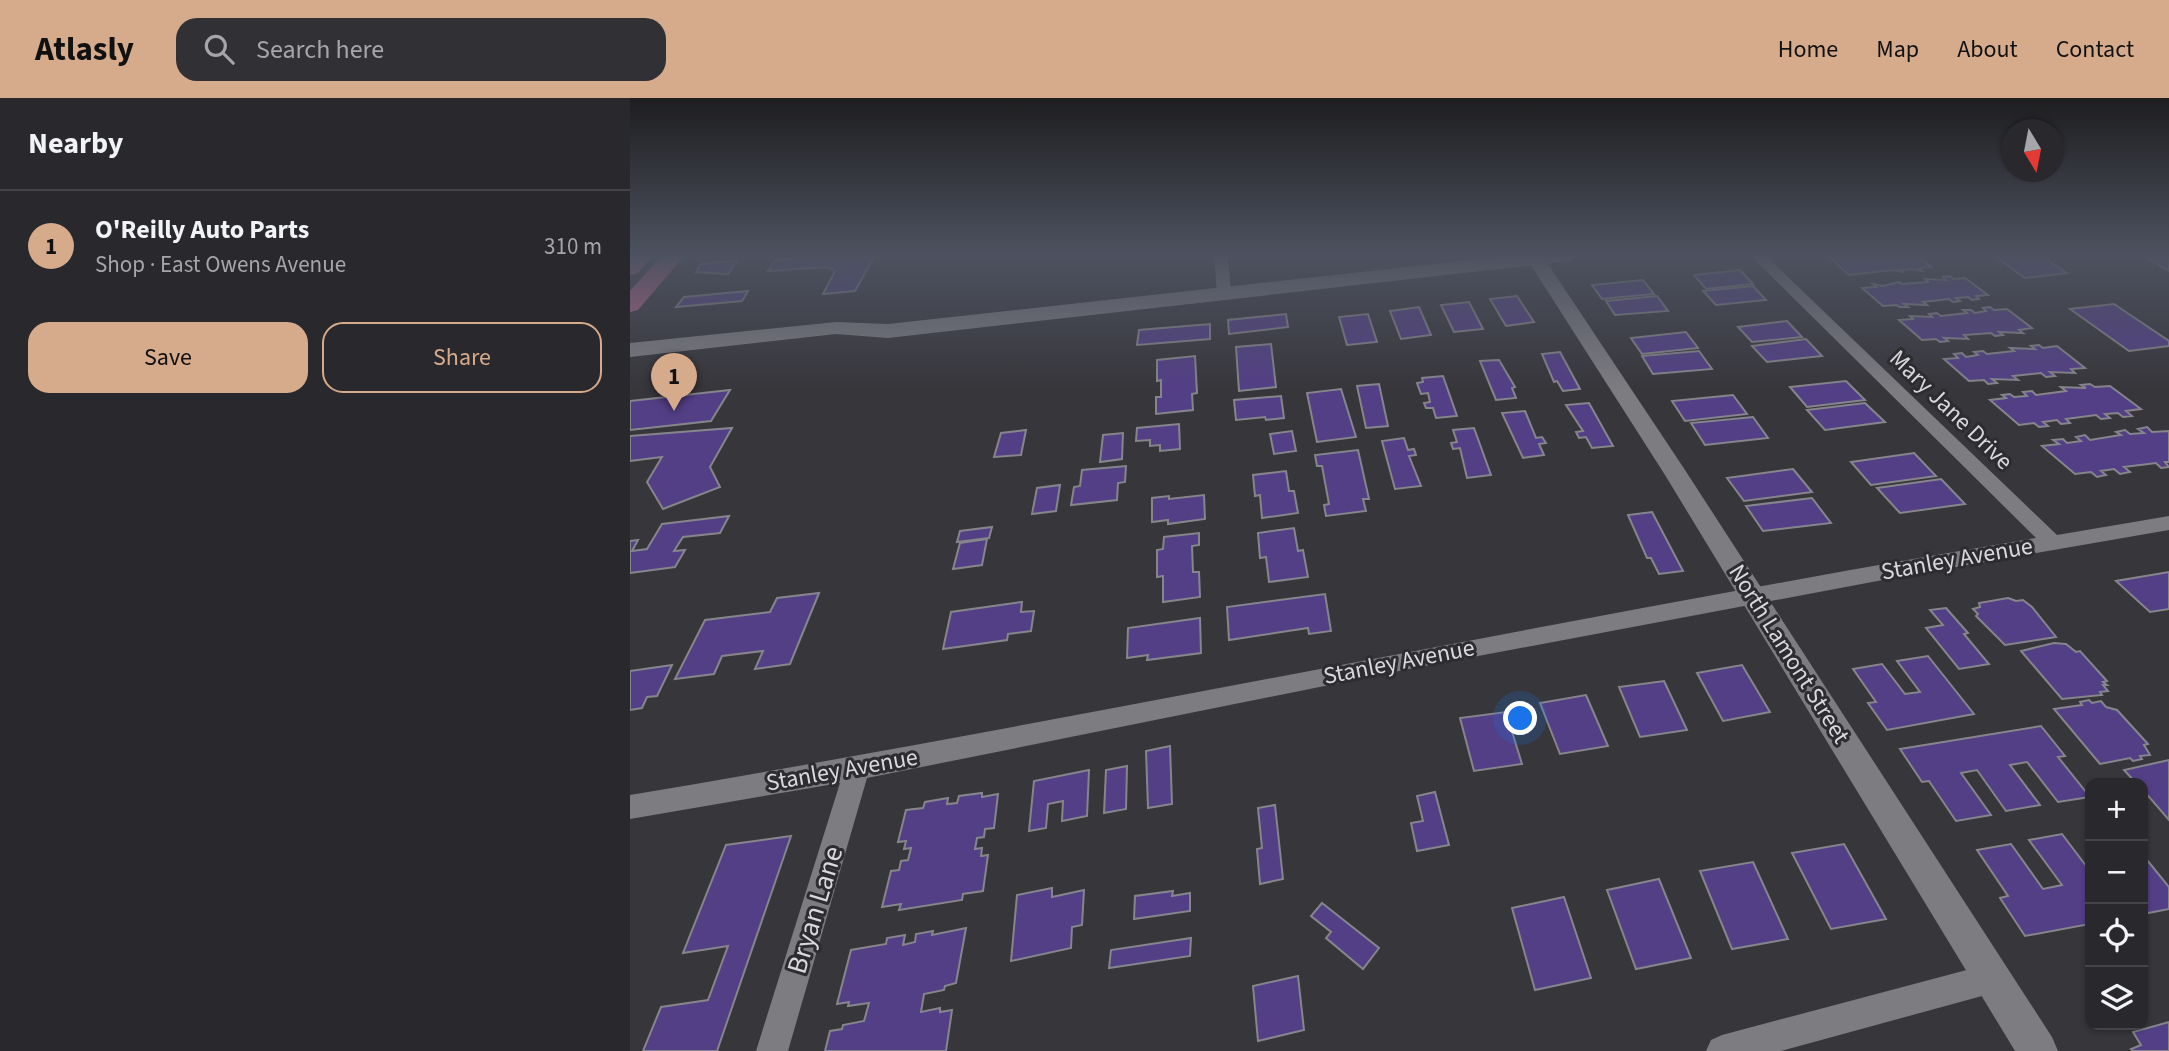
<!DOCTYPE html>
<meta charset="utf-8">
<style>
body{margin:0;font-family:"Source Sans 3",sans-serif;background:#313034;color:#f1f3f6}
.controls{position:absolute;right:21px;bottom:21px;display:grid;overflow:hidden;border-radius:14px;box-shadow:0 2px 5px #0004}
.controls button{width:63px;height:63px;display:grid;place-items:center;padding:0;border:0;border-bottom:2px solid #454448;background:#29282c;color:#f1f3f6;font:35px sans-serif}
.compass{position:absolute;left:1371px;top:21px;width:63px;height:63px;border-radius:50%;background:#29282c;box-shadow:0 2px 5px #0004;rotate:170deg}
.you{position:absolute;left:891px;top:621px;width:24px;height:24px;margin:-18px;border:5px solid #fff;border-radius:50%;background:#1a73e8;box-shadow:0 0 0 10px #1a73e833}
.badge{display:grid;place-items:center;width:46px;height:46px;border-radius:50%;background:#d6ab8b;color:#111;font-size:23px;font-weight:700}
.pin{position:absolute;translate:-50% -58px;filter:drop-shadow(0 2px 4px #0008)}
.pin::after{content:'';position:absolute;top:37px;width:24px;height:21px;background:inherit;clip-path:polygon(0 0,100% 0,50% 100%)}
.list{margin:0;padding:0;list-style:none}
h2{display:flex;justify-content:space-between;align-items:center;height:91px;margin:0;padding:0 28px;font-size:30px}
h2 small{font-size:23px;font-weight:400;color:#a5a6a9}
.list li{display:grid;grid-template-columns:46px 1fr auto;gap:21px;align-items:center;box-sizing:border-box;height:112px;padding:0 28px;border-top:2px solid #454448}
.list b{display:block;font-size:26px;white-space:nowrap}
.list p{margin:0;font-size:23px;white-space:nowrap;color:#a5a6a9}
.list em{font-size:23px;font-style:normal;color:#a5a6a9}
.actions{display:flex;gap:14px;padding:21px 28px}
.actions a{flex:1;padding:16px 0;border:2px solid #d6ab8b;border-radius:21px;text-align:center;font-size:24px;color:#d6ab8b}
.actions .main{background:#d6ab8b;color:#111}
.icon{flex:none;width:38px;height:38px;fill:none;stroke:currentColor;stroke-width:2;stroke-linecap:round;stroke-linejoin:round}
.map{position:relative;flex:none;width:1539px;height:953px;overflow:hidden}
header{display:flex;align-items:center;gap:42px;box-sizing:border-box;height:98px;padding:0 35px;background:#d6ab8b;color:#111}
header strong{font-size:33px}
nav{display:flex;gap:38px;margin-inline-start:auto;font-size:24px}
.search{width:490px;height:63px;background:#313034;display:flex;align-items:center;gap:18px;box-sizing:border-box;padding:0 24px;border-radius:21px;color:#a5a6a9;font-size:26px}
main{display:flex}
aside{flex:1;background:#29282c}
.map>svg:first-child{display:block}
.building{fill:#533f86;stroke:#86858b;stroke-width:2}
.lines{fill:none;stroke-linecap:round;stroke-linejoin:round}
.minor{fill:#7d7c81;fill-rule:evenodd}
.tertiary{fill:#7d7c81;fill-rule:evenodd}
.secondary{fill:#7d7c81;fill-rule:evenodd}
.primary{fill:#b4648c;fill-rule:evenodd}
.labels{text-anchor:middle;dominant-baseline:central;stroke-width:6;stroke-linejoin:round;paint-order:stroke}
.street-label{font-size:24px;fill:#d9d9dc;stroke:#2d2c31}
.near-street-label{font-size:28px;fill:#d9d9dc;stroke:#2d2c31}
</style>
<header>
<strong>Atlasly</strong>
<div class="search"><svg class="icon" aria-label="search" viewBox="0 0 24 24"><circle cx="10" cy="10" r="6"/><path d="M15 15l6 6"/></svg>Search here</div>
<nav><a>Home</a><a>Map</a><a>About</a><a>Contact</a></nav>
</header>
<main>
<aside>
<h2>Nearby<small></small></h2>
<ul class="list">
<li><span class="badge">1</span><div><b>O'Reilly Auto Parts</b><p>Shop · East Owens Avenue</p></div><em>310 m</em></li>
</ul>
<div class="actions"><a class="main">Save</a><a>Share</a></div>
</aside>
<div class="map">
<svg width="1539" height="953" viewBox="0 0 1539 953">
<rect width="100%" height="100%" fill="#37363b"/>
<!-- building -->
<g class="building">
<polygon points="193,157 245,157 225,193 193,196 205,173 197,169 138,173 145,162"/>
<polygon points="1236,157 1286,157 1301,169 1289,170 1292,173 1281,171 1271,172 1274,174 1263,172 1219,177 1201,161"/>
<polygon points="1363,157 1410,157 1437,175 1395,180"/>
<polygon points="1512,157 1539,157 1539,173"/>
<polygon points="107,163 98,176 66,174 71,166"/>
<polygon points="1110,172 1123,186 1076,191 1064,177"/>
<polygon points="1320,178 1323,181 1335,180 1358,197 1346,198 1349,201 1342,202 1338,199 1326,200 1330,203 1323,204 1319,201 1293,204 1297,207 1274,206 1278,209 1270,209 1266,207 1253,208 1232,190 1246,189 1243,186 1253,188 1269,184 1272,186 1298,184 1295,181 1316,182 1313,179"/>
<polygon points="1013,182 1024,196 972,201 962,187"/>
<polygon points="1123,188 1136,202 1086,207 1073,193"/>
<polygon points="118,193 112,203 46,209 54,199"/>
<polygon points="887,198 904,224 876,228 860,201"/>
<polygon points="1027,198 1038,213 985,217 976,203"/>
<polygon points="839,204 853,231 824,234 811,207"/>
<polygon points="1484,206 1539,243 1539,248 1499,253 1440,211"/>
<polygon points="789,209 801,237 771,241 760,213"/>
<polygon points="1360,209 1364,212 1377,211 1402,230 1389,232 1393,235 1369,234 1373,237 1365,238 1361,235 1334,237 1338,241 1314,240 1318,243 1310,244 1306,241 1292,242 1269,222 1283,221 1280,218 1302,219 1299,216 1307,215 1311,218 1337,215 1333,212 1341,212 1345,215 1356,213 1353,210"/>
<polygon points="656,216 658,229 599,236 598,222"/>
<polygon points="738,216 747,244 717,247 709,219"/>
<polygon points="1157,223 1172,239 1122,244 1108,229"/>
<polygon points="580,226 580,241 507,247 509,232"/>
<polygon points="1056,234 1068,250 1012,256 1001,240"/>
<polygon points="1176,241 1192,258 1137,264 1122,248"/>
<polygon points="641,246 646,289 609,293 606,249"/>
<polygon points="1409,247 1413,250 1427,248 1455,270 1441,271 1445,275 1420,274 1425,278 1416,279 1411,275 1383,278 1388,282 1362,281 1367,285 1358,286 1354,282 1339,283 1314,261 1328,260 1324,256 1332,255 1336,259 1348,257 1344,254 1353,253 1357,256 1384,253 1380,250 1405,251 1401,248"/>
<polygon points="1069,253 1082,271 1023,276 1012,258"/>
<polygon points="930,254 950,291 933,293 927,283 924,284 912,256"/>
<polygon points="565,258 567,295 562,296 563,312 526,316 526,299 531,299 531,282 527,283 527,262"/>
<polygon points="869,262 885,289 882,290 886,300 866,302 850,263"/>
<polygon points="813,278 827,318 806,320 803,310 796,310 794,305 800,304 798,295 791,296 787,285 793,284 792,280"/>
<polygon points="1216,283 1235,302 1177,309 1160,289"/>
<polygon points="749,286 758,328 736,330 727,288"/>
<polygon points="1460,286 1465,289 1480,288 1511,311 1496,313 1502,318 1493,319 1488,315 1475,316 1480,320 1471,321 1466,317 1436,321 1440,325 1431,326 1427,322 1413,324 1418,328 1409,329 1404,325 1389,327 1360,302 1376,300 1372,297 1380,296 1384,299 1397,298 1393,294 1402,293 1406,297 1436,293 1431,289 1456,290 1451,287"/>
<polygon points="711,291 726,339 687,344 677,295"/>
<polygon points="100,292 81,323 0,332 0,303"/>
<polygon points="1103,297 1117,316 1055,323 1042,303"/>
<polygon points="651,298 654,320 636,322 635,319 606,322 604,302"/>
<polygon points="959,305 983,348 962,350 956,339 949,340 946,334 953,333 936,307"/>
<polygon points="1235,305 1255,324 1195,332 1177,312"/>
<polygon points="895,313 906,340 912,339 916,345 909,346 914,357 893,360 872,315"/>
<polygon points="1123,319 1138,340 1075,347 1061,325"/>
<polygon points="549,326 550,351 530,353 530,347 520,348 520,342 506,343 507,330"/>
<polygon points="1517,329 1522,334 1539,333 1539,364 1535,364 1539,369 1531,370 1526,365 1494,369 1500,374 1490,376 1484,371 1471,373 1476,377 1467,379 1461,374 1445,376 1412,348 1429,346 1423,342 1433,341 1437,345 1451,343 1446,339 1455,337 1460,342 1491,337 1486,334 1495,332 1500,336 1514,335 1508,331"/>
<polygon points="102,330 80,369 90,389 33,411 17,384 32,359 0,363 0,338"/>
<polygon points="844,330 861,377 837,380 830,350 823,351 821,345 827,344 823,332"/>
<polygon points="396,332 391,357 364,359 371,335"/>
<polygon points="662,333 666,353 644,356 640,336"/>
<polygon points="493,335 492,361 470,364 473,337"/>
<polygon points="774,340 778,352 784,351 786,357 779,358 791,388 765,391 752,343"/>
<polygon points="728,352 739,401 733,401 736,413 696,418 694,407 699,406 692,368 687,368 685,357"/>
<polygon points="1284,355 1306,378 1241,387 1221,364"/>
<polygon points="496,368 495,384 488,385 487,402 441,407 444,389 450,388 452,372"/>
<polygon points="1163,371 1182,394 1114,403 1097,380"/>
<polygon points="656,373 659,393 664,393 668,415 632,420 630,397 625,398 623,377"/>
<polygon points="1311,381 1335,406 1270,415 1247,390"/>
<polygon points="430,387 426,413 402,416 407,390"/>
<polygon points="574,397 575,421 538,426 538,422 522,424 522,400 539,398 539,401"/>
<polygon points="1182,400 1201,425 1133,433 1116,408"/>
<polygon points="1022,414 1053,473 1029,476 1021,460 1017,460 998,417"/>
<polygon points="99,418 90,435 53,439 44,453 55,452 45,469 0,475 0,443 8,442 2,453 17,451 32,426"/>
<polygon points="362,429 359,440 327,444 330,433"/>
<polygon points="664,430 668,453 673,452 678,479 639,484 636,459 630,460 628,435"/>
<polygon points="569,435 569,447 562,448 563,474 569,474 570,499 533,504 533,478 527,479 527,452 533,451 534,439"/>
<polygon points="357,441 352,467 323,471 330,445"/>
<polygon points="1539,474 1539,511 1520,514 1486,483"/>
<polygon points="189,495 160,566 125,571 133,553 92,558 84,576 45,581 75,522 140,514 147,500"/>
<polygon points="695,496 701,533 679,536 678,530 599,542 597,509"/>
<polygon points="1378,500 1386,503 1393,502 1402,509 1426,539 1375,547 1346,518 1348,516 1343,511 1350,509 1349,505"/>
<polygon points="392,504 391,514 404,513 401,533 378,536 377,542 313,551 321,514"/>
<polygon points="1316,510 1338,535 1334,536 1359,566 1329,571 1296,530 1313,527 1300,512"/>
<polygon points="570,520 571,555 517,562 518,557 497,560 498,530"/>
<polygon points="1424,545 1436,546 1446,554 1450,553 1477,583 1473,584 1477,587 1473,587 1478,593 1470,594 1472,597 1432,601 1391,553"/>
<polygon points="1298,558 1344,616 1257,632 1238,605 1246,604 1223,571 1252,566 1275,596 1290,594 1267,563"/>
<polygon points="42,567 27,598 17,599 12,610 0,612 0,573"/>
<polygon points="1112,567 1140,614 1093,623 1067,575"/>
<polygon points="1034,583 1057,632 1010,639 989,589"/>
<polygon points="956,597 978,648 930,656 910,605"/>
<polygon points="1459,602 1462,605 1471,603 1476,609 1487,612 1518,646 1514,647 1520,657 1510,658 1512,661 1503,663 1500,660 1470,666 1424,611 1452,607 1450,604"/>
<polygon points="876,614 892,666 844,673 830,620"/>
<polygon points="1411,628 1435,658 1428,659 1460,699 1428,704 1397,664 1380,667 1410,707 1376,713 1347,672 1331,675 1361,717 1326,723 1299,683 1292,684 1270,651"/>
<polygon points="540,648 542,706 518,710 516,653"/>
<polygon points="1539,662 1539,722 1513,692 1513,685 1506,685 1494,672"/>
<polygon points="497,668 496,711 474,715 476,672"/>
<polygon points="459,672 457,718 432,723 433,703 418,706 416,730 399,733 404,683"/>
<polygon points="805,694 819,747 787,753 781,725 793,723 787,698"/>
<polygon points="352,695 352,699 368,696 364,730 355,731 354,739 347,740 345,751 352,750 351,758 358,757 353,793 333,796 332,802 269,812 271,806 252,809 261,773 269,772 271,763 278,762 281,750 274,751 276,743 268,744 276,712 293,710 295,704 318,700 317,706 327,705 329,698"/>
<polygon points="645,707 653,781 630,786 627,751 632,750 628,710"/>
<polygon points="1432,736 1460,773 1460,826 1395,838 1370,800 1378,798 1347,752 1381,746 1413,791 1432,787 1399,742"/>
<polygon points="161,738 87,953 13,953 31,909 78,902 98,848 53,855 96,747"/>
<polygon points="1214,746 1256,821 1201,831 1162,755"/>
<polygon points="1513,757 1539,789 1539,811 1513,816"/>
<polygon points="1123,764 1158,841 1102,851 1070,773"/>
<polygon points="1029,781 1061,860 1006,871 977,792"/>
<polygon points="422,790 422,799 454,792 452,827 442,829 441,850 381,863 387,797"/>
<polygon points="543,793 542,798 560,795 560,813 504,821 505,798"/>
<polygon points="934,799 961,880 905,892 882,810"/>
<polygon points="692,805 749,850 733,871 696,840 701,834 681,818"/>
<polygon points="336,830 326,885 315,888 314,892 294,896 291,914 310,910 310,914 322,912 316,953 195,953 200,933 212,931 213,927 234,923 239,905 218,908 219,904 207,906 221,852 256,846 257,840 275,837 273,847 285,844 286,836 303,833 302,837"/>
<polygon points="561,840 560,858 479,870 481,852"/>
<polygon points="668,878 674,932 628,943 623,888"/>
<polygon points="1539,924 1539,953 1503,953 1501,951 1511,947 1503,934"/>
</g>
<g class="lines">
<!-- minor -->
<g class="minor">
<polygon points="584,157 598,157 601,196 599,199 594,200 587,196"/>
<path d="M1120 157H1135L1427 437 1539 418V432L1274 478 779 571 237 680 158 953H126L210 685 0 721V697C470 618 936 519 1406 440Z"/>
<polygon points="1363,865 1374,869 1378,880 1374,891 1363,895 1151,953 1076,953 1081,942 1092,937"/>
</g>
<!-- tertiary -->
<polygon class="tertiary" points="900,157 912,157 1055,372 1422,939 1428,953 1385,953 1035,377 897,161"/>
<!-- secondary -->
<polygon class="secondary" points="886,157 949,157 940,163 258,240 206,236 0,259 0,245 206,224 258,226"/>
<!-- primary -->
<g class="primary">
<polygon points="0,157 23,157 8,175 0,177"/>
<polygon points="32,157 55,157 8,212 0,214 0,193"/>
</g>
</g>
<!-- sky -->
<linearGradient id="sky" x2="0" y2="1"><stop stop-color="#1e1e20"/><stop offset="0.54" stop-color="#4d5260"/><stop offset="1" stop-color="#4d5260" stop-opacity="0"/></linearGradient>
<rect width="1539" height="291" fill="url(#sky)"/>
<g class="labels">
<!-- street labels -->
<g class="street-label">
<text transform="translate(1321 312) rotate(44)">Mary Jane Drive</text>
<text transform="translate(1327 461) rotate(-10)">Stanley Avenue</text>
<text transform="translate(1159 556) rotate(58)">North Lamont Street</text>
<text transform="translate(769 564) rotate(-11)">Stanley Avenue</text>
<text transform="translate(212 672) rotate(-10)">Stanley Avenue</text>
</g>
<!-- near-street labels -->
<g class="near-street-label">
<text transform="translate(185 812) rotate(-73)">Bryan Lane</text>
</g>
</g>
</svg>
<div class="controls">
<button>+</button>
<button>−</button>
<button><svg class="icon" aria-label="locate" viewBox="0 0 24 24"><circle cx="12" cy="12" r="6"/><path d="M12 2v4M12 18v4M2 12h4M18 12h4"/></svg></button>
<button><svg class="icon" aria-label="layers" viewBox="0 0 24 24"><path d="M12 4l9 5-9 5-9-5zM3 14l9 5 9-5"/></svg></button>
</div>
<svg class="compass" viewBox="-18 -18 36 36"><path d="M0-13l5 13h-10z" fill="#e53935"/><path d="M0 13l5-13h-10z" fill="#a5a6a9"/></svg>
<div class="you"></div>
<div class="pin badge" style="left:44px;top:313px">1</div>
</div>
</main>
